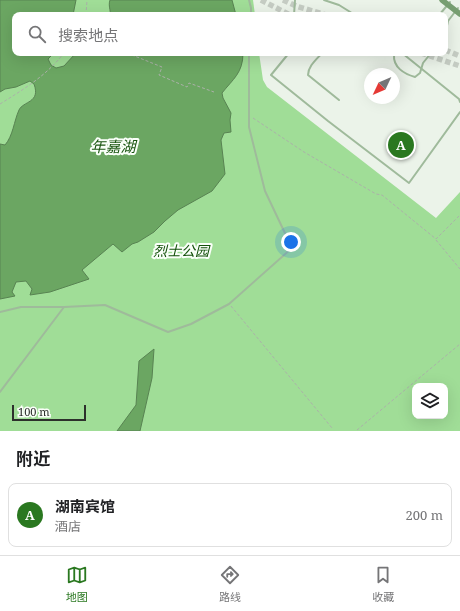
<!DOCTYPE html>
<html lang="zh">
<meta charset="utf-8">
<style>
body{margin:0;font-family:"Noto Serif","Noto Sans SC",serif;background:#f6f6f6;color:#202124}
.controls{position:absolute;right:12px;bottom:12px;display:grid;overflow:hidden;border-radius:8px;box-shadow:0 4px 16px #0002}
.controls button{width:36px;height:36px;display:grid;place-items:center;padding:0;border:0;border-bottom:1px solid #e0e0e0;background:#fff;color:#202124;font:20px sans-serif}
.compass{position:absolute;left:364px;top:68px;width:36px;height:36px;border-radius:50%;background:#fff;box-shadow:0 4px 16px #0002;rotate:226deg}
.scale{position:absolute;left:12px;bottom:10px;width:74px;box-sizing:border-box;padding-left:4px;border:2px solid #2d302c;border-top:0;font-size:11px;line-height:14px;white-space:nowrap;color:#2d302c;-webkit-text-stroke:3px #fafff9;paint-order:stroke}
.you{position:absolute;left:291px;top:242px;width:14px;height:14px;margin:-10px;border:3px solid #fff;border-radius:50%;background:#1a73e8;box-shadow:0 0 0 6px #1a73e833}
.badge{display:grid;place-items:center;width:26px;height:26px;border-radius:50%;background:#2a7820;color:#fff;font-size:13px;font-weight:700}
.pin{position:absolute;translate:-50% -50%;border:2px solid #fff;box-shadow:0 1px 4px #0006}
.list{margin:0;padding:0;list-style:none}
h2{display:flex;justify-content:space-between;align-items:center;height:52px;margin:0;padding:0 16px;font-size:17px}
h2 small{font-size:13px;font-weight:400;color:#757577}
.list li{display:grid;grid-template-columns:26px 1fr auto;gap:12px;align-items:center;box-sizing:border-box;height:64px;margin:0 8px 8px;padding:0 8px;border:1px solid #e0e0e0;border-radius:8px}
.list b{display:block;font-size:15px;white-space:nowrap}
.list p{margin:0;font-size:13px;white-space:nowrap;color:#757577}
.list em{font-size:13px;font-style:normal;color:#757577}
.icon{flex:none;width:22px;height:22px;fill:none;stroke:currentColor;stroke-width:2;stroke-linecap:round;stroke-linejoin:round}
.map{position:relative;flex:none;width:460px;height:431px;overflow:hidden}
.search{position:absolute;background:#fff;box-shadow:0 4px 16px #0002;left:12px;right:12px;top:12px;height:44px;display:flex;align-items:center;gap:10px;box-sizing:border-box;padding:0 14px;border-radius:8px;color:#757577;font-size:15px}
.sheet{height:124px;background:#fff}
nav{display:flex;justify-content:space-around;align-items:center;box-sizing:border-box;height:56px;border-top:1px solid #e0e0e0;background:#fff;font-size:11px;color:#757577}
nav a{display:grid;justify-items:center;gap:2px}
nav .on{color:#2a7820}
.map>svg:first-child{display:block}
.green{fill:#a0dd97;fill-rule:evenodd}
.water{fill:#6ba662;stroke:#588352}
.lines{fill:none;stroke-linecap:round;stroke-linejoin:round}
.secondary-tunnel{stroke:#c5ccc3;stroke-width:5.5;stroke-dasharray:5.5 3;stroke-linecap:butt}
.path{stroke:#abb1a9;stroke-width:1;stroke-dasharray:3 2;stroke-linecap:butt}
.lane{stroke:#9fba9b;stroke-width:2}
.secondary{stroke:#779e71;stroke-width:5.5}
.labels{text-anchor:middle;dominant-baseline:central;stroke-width:4;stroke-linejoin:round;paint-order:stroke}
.park-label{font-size:14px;font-style:italic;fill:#13500a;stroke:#fafff9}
.water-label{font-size:15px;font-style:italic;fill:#1a5611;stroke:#fafff9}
</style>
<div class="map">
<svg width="460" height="431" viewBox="0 0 460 431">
<rect width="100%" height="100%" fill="#ebf3e9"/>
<!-- green -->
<path class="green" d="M0 0H253L255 15H15V53H259L263 80 267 87 436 218 460 192V431H0ZM415 386H445V416H415Z"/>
<!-- water -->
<g class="water">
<path d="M0 0H76L73 15H15V53H54L48 59 51 65 56 68 64 66 75 54 78 53H243C243 73 233 79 222 93L223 98 231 113 230 120 231 132 224 133 221 140 225 174 212 191 178 210 165 221 154 232 138 242 132 244 122 252 113 244 82 270 89 279 50 292 30 295 32 289 26 281 16 282 12 292 15 296 0 299V144L5 145C13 136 14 121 19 110 23 101 41 103 34 84L30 81 16 87 5 89 0 92Z"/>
<path d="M110 0H232L236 15H110C111 10 108 6 110 0Z"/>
<polygon points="154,349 152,378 140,431 117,431 136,405 139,361"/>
</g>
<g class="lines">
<!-- secondary-tunnel -->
<g class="secondary-tunnel">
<polyline points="261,0 290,15"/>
<polyline points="283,0 296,6 326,15"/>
<polyline points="445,50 460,56"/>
<polyline points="421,53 460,66"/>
</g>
<!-- path -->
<g class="path">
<polyline points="86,15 87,0"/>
<polyline points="127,53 162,67 159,75 187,87 189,83 214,92"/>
<path d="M0 104C24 89 46 76 64 53"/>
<polyline points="253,118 304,152 376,194 382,195 436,239 460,215"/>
<polyline points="436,240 460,269"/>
<polyline points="231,306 332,428"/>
<polyline points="357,430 460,344"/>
</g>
<!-- lane -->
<g class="lane">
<polyline points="249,0 251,8 251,15"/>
<polyline points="324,0 339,5 355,15"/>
<polyline points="294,15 295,0"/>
<polyline points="429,15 440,14 450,2"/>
<polyline points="445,35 448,21 458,8"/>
<polyline points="289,53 271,75 328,121 409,183 460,112"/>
<path d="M322 53C317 59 308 66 308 75L339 100"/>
<path d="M397 53 394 55C393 67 404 74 415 77L420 73 423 63 431 53"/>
<polyline points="402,53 459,99 460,102"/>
<polyline points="64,307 105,305 168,332 191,324 229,304 292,248 265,191 249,127 249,53"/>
<polyline points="0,312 21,307 64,307 0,392"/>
</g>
<!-- secondary -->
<polyline class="secondary" points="442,0 460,14"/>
</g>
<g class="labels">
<!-- park labels -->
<g class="park-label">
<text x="181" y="250">烈士公园</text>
</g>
<!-- water labels -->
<g class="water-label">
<text x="113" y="146">年嘉湖</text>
</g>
</g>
</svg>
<div class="controls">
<button><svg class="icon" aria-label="layers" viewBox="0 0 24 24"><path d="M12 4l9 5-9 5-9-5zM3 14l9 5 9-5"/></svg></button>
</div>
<svg class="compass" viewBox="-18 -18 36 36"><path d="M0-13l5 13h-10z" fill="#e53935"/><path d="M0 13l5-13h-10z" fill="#757577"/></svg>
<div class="scale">100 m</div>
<div class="you"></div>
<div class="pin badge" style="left:401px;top:145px">A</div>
<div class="search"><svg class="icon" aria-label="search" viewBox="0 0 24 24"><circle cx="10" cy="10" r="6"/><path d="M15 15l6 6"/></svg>搜索地点</div>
</div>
<section class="sheet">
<h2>附近<small></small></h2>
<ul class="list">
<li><span class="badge">A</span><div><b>湖南宾馆</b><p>酒店</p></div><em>200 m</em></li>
</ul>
</section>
<nav>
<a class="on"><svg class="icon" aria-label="map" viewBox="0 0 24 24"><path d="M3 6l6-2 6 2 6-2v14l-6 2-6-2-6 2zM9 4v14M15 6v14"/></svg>地图</a>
<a><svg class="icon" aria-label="directions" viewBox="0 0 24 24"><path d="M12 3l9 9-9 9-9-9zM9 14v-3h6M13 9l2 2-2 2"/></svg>路线</a>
<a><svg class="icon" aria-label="saved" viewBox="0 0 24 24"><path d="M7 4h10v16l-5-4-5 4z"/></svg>收藏</a>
</nav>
